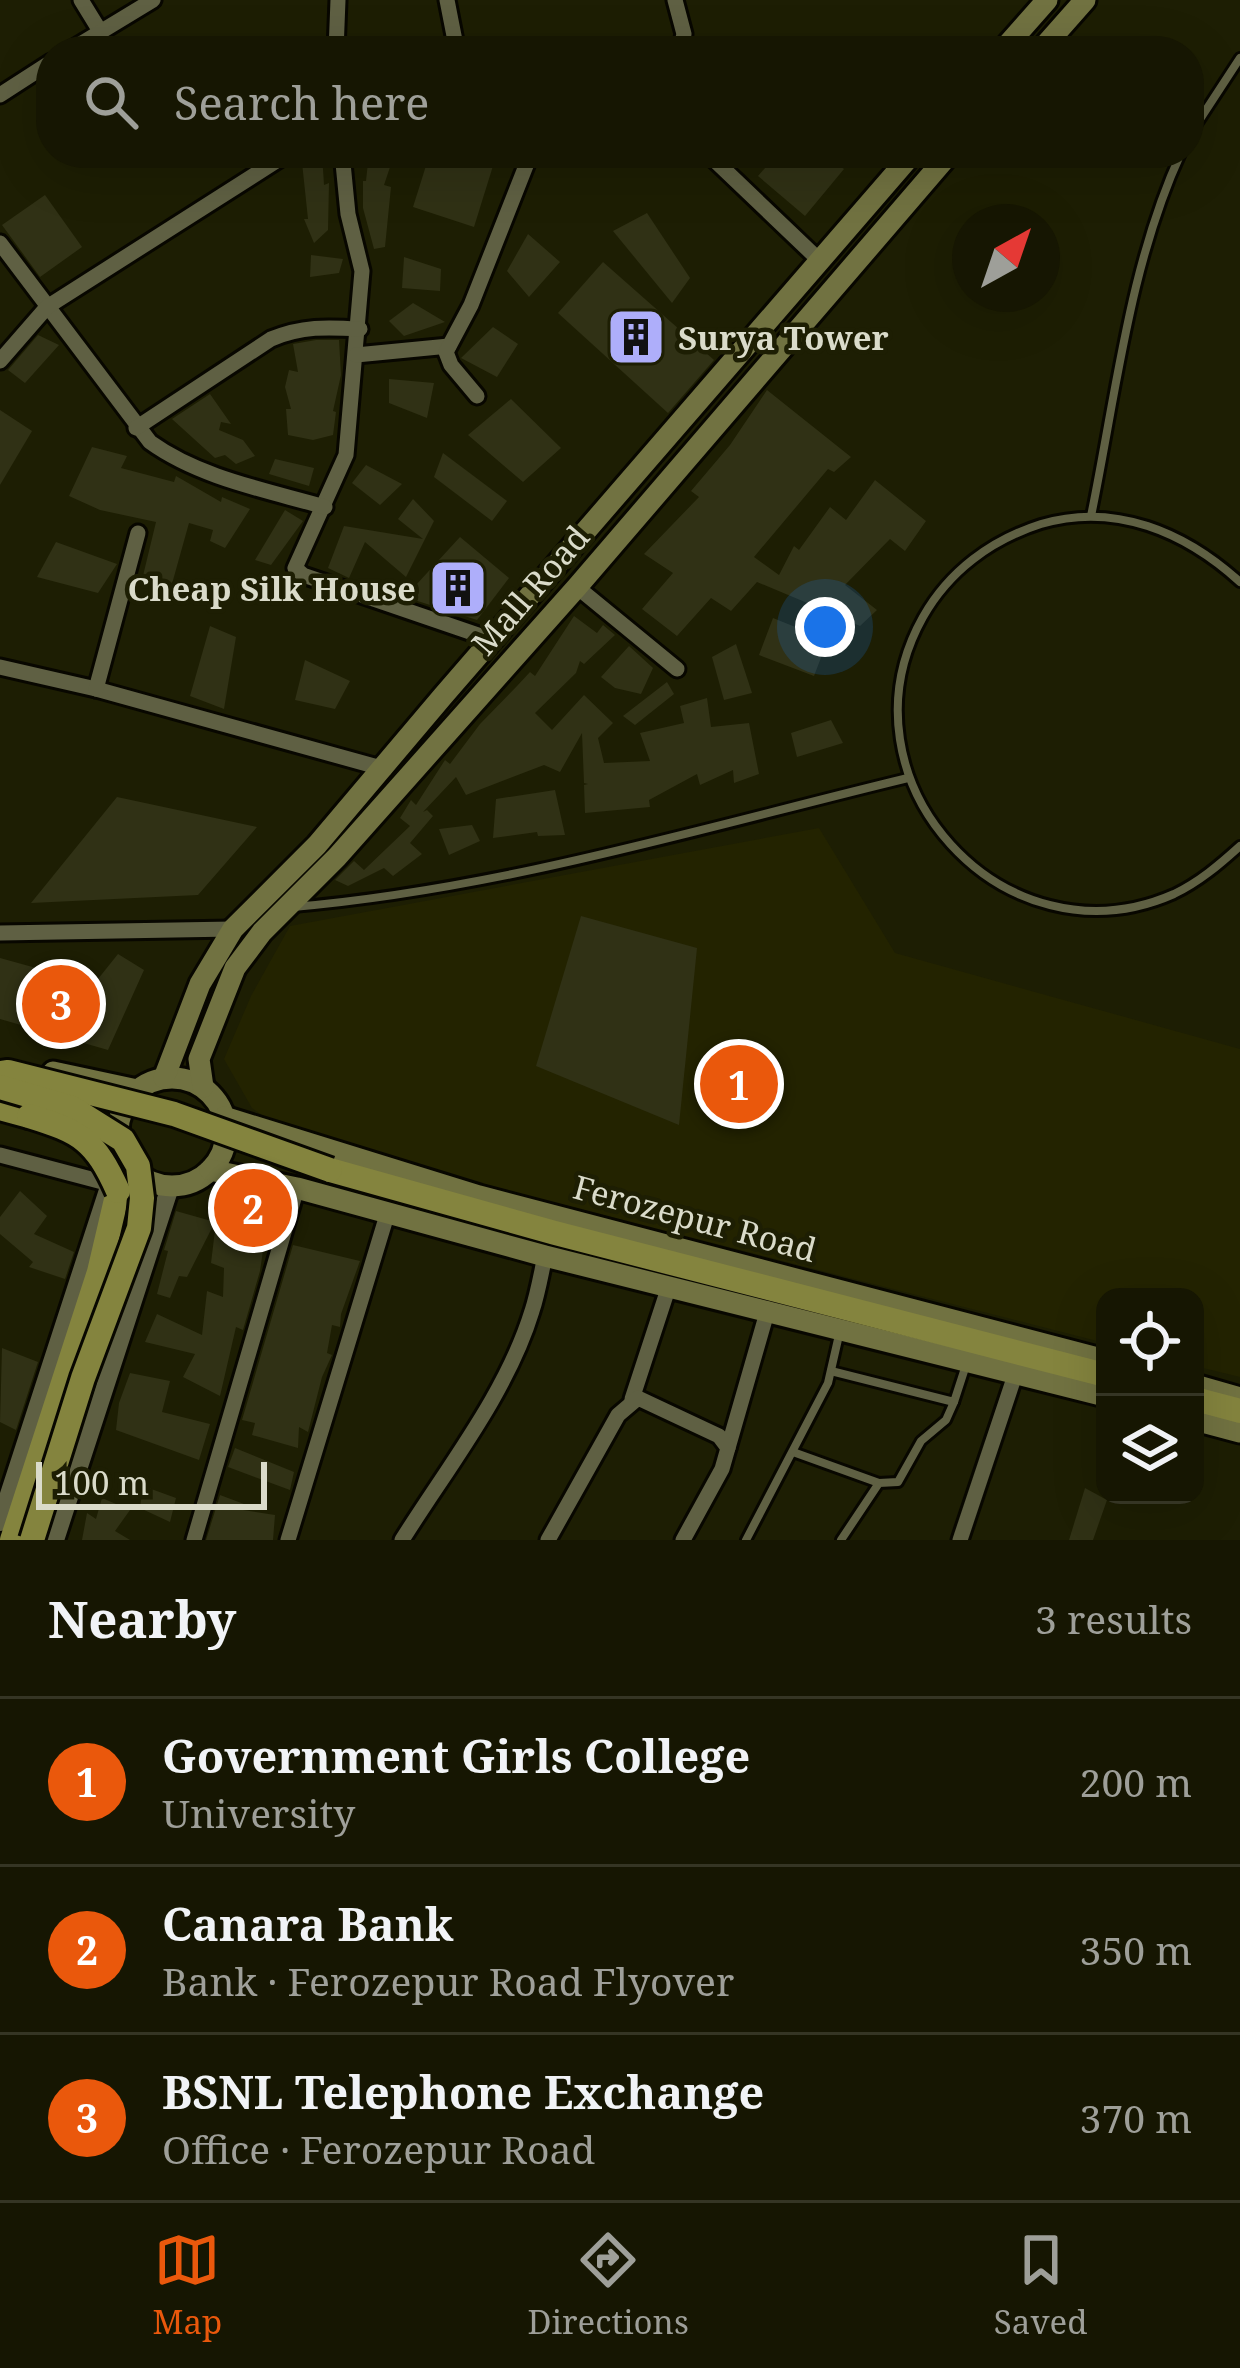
<!DOCTYPE html>
<meta charset="utf-8">
<style>
body{margin:0;font-family:"Noto Serif",serif;background:#1f1f0c;color:#f1f3f6}
.controls{position:absolute;right:36px;bottom:36px;display:grid;overflow:hidden;border-radius:24px;box-shadow:0 12px 48px #0002}
.controls button{width:108px;height:108px;display:grid;place-items:center;padding:0;border:0;border-bottom:3px solid #353524;background:#161602;color:#f1f3f6;font:60px sans-serif}
.compass{position:absolute;left:952px;top:204px;width:108px;height:108px;border-radius:50%;background:#161602;box-shadow:0 12px 48px #0002;rotate:40deg}
.scale{position:absolute;left:36px;bottom:30px;width:231px;box-sizing:border-box;padding-left:12px;border:6px solid #dadbca;border-top:0;font-size:33px;line-height:42px;white-space:nowrap;color:#dadbca;-webkit-text-stroke:9px #1d1e03;paint-order:stroke}
.you{position:absolute;left:825px;top:627px;width:42px;height:42px;margin:-30px;border:9px solid #fff;border-radius:50%;background:#1a73e8;box-shadow:0 0 0 18px #1a73e833}
.badge{display:grid;place-items:center;width:78px;height:78px;border-radius:50%;background:#ea580c;color:#fff;font-size:39px;font-weight:700}
.pin{position:absolute;translate:-50% -50%;border:6px solid #fff;box-shadow:0 3px 12px #0006}
.list{margin:0;padding:0;list-style:none}
h2{display:flex;justify-content:space-between;align-items:center;height:156px;margin:0;padding:0 48px;font-size:51px}
h2 small{font-size:39px;font-weight:400;color:#9e9f99}
.list li{display:grid;grid-template-columns:78px 1fr auto;gap:36px;align-items:center;box-sizing:border-box;height:168px;padding:0 48px;border-top:3px solid #353524}
.list b{display:block;font-size:45px;white-space:nowrap}
.list p{margin:0;font-size:39px;white-space:nowrap;color:#9e9f99}
.list em{font-size:39px;font-style:normal;color:#9e9f99}
.icon{flex:none;width:66px;height:66px;fill:none;stroke:currentColor;stroke-width:2;stroke-linecap:round;stroke-linejoin:round}
.map{position:relative;flex:none;width:1240px;height:1540px;overflow:hidden}
.search{position:absolute;background:#161602;box-shadow:0 12px 48px #0002;left:36px;right:36px;top:36px;height:132px;display:flex;align-items:center;gap:30px;box-sizing:border-box;padding:0 42px;border-radius:48px;color:#9e9f99;font-size:45px}
.sheet{height:660px;background:#161602}
nav{display:flex;justify-content:space-around;align-items:center;box-sizing:border-box;height:168px;border-top:3px solid #353524;background:#161602;font-size:33px;color:#9e9f99}
nav a{display:grid;justify-items:center;gap:6px}
nav .on{color:#ea580c}
.map>svg:first-child{display:block}
.built{fill:#232300}
.building{fill:#303115}
.lines{fill:none;stroke-linecap:round;stroke-linejoin:round}
.service-casing{stroke:#080700;stroke-width:14}
.minor-casing{stroke:#080700;stroke-width:21}
.tertiary-casing{stroke:#080700;stroke-width:24}
.secondary-casing{stroke:#080700;stroke-width:27}
.primary-casing{stroke:#080700;stroke-width:30}
.service{stroke:#5f6043;stroke-width:8}
.minor{stroke:#5f6043;stroke-width:15}
.tertiary{stroke:#5f6043;stroke-width:18}
.secondary{stroke:#717241;stroke-width:21}
.primary{stroke:#84843e;stroke-width:24}
.primary-bridge-casing{stroke:#080700;stroke-width:30;stroke-linecap:butt}
.primary-bridge{stroke:#84843e;stroke-width:24}
.labels{text-anchor:middle;dominant-baseline:central;stroke-width:9;stroke-linejoin:round;paint-order:stroke}
.poi-label{font-size:33px;font-weight:bold;fill:#dadbca;stroke:#1d1e03;text-anchor:start}
.street-label{font-size:33px;fill:#dadbca;stroke:#1d1e03}
</style>
<div class="map">
<svg width="1240" height="1540" viewBox="0 0 1240 1540">
<rect width="100%" height="100%" fill="#1d1e03"/>
<!-- built -->
<polygon class="built" points="819,828 895,953 1240,1049 1240,1377 1195,1366 1195,1297 1105,1297 1105,1343 289,1135 252,1108 224,1059 251,996 290,926"/>
<!-- building -->
<g class="building">
<polygon points="301,153 322,153 324,185 329,183 328,230 314,243 304,219 308,219"/>
<polygon points="369,153 394,155 384,185 391,187 385,247 374,249 363,208 363,181 366,181"/>
<polygon points="430,153 497,153 474,227 413,207"/>
<polygon points="778,153 824,153 844,169 805,216 758,176"/>
<polygon points="45,195 82,247 40,277 2,225"/>
<polygon points="647,213 690,278 672,303 613,231"/>
<polygon points="528,234 560,262 529,297 507,271"/>
<polygon points="311,255 343,259 339,273 310,277"/>
<polygon points="404,257 441,269 440,291 402,288"/>
<polygon points="603,262 714,360 668,413 558,313"/>
<polygon points="413,303 445,322 404,336 389,321"/>
<polygon points="493,327 518,344 497,377 461,358"/>
<polygon points="38,335 59,345 25,383 8,370"/>
<polygon points="316,340 339,340 341,375 333,411 336,412 333,435 313,440 288,435 286,409 291,409 285,387 289,370 298,372 293,344"/>
<polygon points="389,379 434,383 427,418 389,403"/>
<polygon points="767,390 851,457 834,472 828,469 754,557 779,575 794,546 799,550 830,507 846,520 875,480 926,521 905,551 890,539 845,585 877,610 860,626 837,616 814,676 759,655 773,618 803,630 812,605 757,582 731,611 711,598 677,636 642,609 673,573 644,554 699,497 691,491 730,445"/>
<polygon points="210,394 231,424 221,422 219,430 243,440 255,456 236,464 225,455 215,458 172,419"/>
<polygon points="511,399 561,448 523,482 468,435"/>
<polygon points="0,410 32,431 0,485"/>
<polygon points="92,447 127,456 121,468 174,482 176,476 221,502 222,497 250,509 225,548 210,541 213,530 189,523 170,591 141,584 156,522 100,510 69,496"/>
<polygon points="443,453 507,501 492,521 434,477"/>
<polygon points="275,459 314,468 309,486 269,474"/>
<polygon points="366,465 402,484 380,505 352,483"/>
<polygon points="413,499 434,521 406,577 365,542 349,578 328,568 344,526 423,539 398,519"/>
<polygon points="285,510 303,521 271,565 255,560"/>
<polygon points="460,537 509,578 477,620 405,597"/>
<polygon points="56,542 117,564 98,593 37,577"/>
<polygon points="574,616 597,633 603,625 615,635 584,664 580,661 576,673 535,713 552,730 584,695 613,723 598,738 604,763 650,761 640,733 684,723 680,706 707,698 711,727 749,723 759,774 734,783 733,770 700,785 697,774 649,800 650,807 585,813 584,785 588,784 584,783 582,733 560,772 544,765 466,795 456,777 423,812 427,810 433,816 410,843 422,854 393,876 384,868 348,886 335,880 354,861 364,870 410,826 400,818 411,800 416,805 445,760 450,764 480,724 517,686 530,672 535,676"/>
<polygon points="210,626 236,637 224,709 190,696"/>
<polygon points="736,644 752,693 724,700 712,657"/>
<polygon points="629,646 653,668 641,694 615,688 601,677"/>
<polygon points="305,660 350,681 335,709 295,700"/>
<polygon points="667,682 674,694 635,725 623,716"/>
<polygon points="831,720 843,743 797,757 791,733"/>
<polygon points="555,790 565,835 538,836 537,832 493,838 496,799"/>
<polygon points="117,797 257,827 198,895 31,903"/>
<polygon points="472,825 480,841 449,855 439,829"/>
<polygon points="581,916 697,948 679,1125 536,1066"/>
<polygon points="118,954 144,970 108,1050 0,1019 0,958 94,984"/>
<polygon points="20,1191 47,1216 34,1234 74,1252 65,1279 29,1267 33,1262 0,1234 0,1217"/>
<polygon points="176,1211 215,1222 187,1277 179,1276 170,1298 157,1294 168,1251 164,1250"/>
<polygon points="216,1222 265,1237 260,1271 243,1330 236,1327 220,1396 183,1377 195,1354 145,1342 157,1314 202,1335 207,1291 223,1297 224,1268 211,1263"/>
<polygon points="293,1245 360,1261 341,1314 340,1327 332,1325 327,1353 332,1355 322,1377 308,1432 299,1427 298,1448 252,1435 255,1423 242,1420"/>
<polygon points="2,1348 38,1362 16,1430 0,1422"/>
<polygon points="130,1373 170,1381 162,1412 210,1424 199,1460 116,1430 119,1403"/>
<polygon points="235,1448 294,1472 290,1490 228,1467"/>
<polygon points="143,1486 176,1498 170,1522 140,1508"/>
<polygon points="1085,1488 1107,1500 1093,1540 1069,1540"/>
<polygon points="220,1495 244,1504 243,1510 275,1515 273,1540 206,1540"/>
<polygon points="102,1498 130,1510 115,1531 130,1540 82,1540 87,1513 96,1519"/>
</g>
<g class="lines">
<!-- service casing -->
<g class="service-casing">
<g id="service">
<polyline points="1189,136 1240,58"/>
<path d="M1091 516C1116 395 1129 266 1181 153"/>
<path d="M1240 582C1185 532 1115 502 1041 524 991 540 949 571 923 617 832 779 1004 969 1174 894 1199 882 1219 865 1240 846"/>
<path d="M293 907C502 889 705 827 908 778"/>
<polyline points="831,1371 954,1402 966,1365"/>
<polyline points="793,1452 879,1483"/>
<polyline points="746,1540 828,1383 839,1335"/>
<polyline points="841,1540 879,1483 898,1482 921,1441 946,1420 954,1402"/>
</g>
</g>
<!-- minor casing -->
<g class="minor-casing">
<g id="minor">
<polyline points="81,0 100,31"/>
<polyline points="447,0 457,51"/>
<polyline points="675,0 684,34 680,51"/>
<polyline points="69,51 153,0"/>
<polyline points="336,51 338,0"/>
<polyline points="0,95 51,62"/>
<polyline points="342,153 348,214 362,271 346,455 295,568 303,575 493,640"/>
<polyline points="707,153 819,260"/>
<path d="M0 243 150 442C200 478 266 490 325 507"/>
<polyline points="356,355 449,346"/>
<polyline points="0,361 47,307 289,153"/>
<polyline points="477,396 451,365 446,352 471,305 531,153"/>
<path d="M136 428 271 339C302 326 327 327 360 329"/>
<polyline points="577,587 677,669"/>
<polyline points="0,667 96,689 385,769"/>
<polyline points="96,689 138,533"/>
<polyline points="0,933 233,929"/>
<polyline points="0,1155 110,1184"/>
<polyline points="632,1399 669,1286"/>
<polyline points="728,1448 768,1309"/>
<polyline points="194,1540 297,1188"/>
<polyline points="288,1540 387,1215"/>
<path d="M402 1540C447 1468 507 1393 532 1311 538 1293 541 1274 545 1256"/>
<polyline points="548,1540 618,1415 638,1398 719,1436 728,1448 722,1469 683,1540"/>
<polyline points="960,1540 1016,1372"/>
</g>
</g>
<!-- tertiary casing -->
<g class="tertiary-casing">
<g id="tertiary">
<polyline points="0,1522 110,1184 125,1159"/>
<polyline points="55,1540 170,1187"/>
</g>
</g>
<!-- secondary casing -->
<g class="secondary-casing">
<g id="secondary">
<polyline points="1002,51 1047,0"/>
<polyline points="1040,51 1085,0"/>
<polyline points="53,1072 137,1090"/>
<circle cx="172" cy="1132" r="54"/>
<polyline points="164,1078 200,984 233,929 317,845 443,696 913,153"/>
<polyline points="203,1087 199,1059 235,968 262,932 337,857 577,587 950,153"/>
<polyline points="224,1117 479,1196 1105,1360"/>
<polyline points="210,1170 297,1188 545,1256 1105,1396"/>
<polyline points="1195,1385 1240,1398"/>
<polyline points="1195,1420 1240,1432"/>
</g>
</g>
<!-- primary casing -->
<g class="primary-casing">
<g id="primary">
<polyline points="0,1108 29,1116"/>
<polyline points="330,1170 555,1233 1105,1375"/>
<polyline points="1195,1399 1240,1411"/>
<polyline points="12,1540 99,1272 118,1191"/>
</g>
</g>
<!-- service -->
<use href="#service" class="service"/>
<!-- minor -->
<use href="#minor" class="minor"/>
<!-- tertiary -->
<use href="#tertiary" class="tertiary"/>
<!-- secondary -->
<use href="#secondary" class="secondary"/>
<!-- primary -->
<use href="#primary" class="primary"/>
<!-- primary-bridge casing -->
<g class="primary-bridge-casing">
<g id="primary-bridge">
<polyline points="0,1073 8,1072 174,1114 330,1170"/>
<polyline points="0,1087 72,1108 123,1140 138,1166 142,1198 139,1228 83,1378 32,1540"/>
<path d="M29 1116C81 1132 95 1140 118 1191"/>
</g>
</g>
<!-- primary-bridge -->
<use href="#primary-bridge" class="primary-bridge"/>
</g>
<!-- icons -->
<defs>
<g id="building-square" transform="scale(3)"><rect x="-9" y="-9" width="18" height="18" rx="4" fill="#aeaefa" stroke="#1d1e03"/><path d="M-4-6H4V6H1V3H-1V6H-4ZM-2.5-4.3h1.7v1.8h-1.7ZM.8-4.3h1.7v1.8H.8ZM-2.5-1h1.7V.8h-1.7ZM.8-1h1.7V.8H.8Z" fill="#111"/></g>
</defs>
<g fill-rule="evenodd">
<use href="#building-square" x="636" y="337"/>
<use href="#building-square" x="458" y="588"/>
</g>
<g class="labels">
<!-- poi labels -->
<g class="poi-label">
<text x="678" y="337">Surya Tower</text>
<text x="416" y="588" text-anchor="end">Cheap Silk House</text>
</g>
<!-- street labels -->
<g class="street-label">
<text transform="translate(530 590) rotate(-49)">Mall Road</text>
<text transform="translate(695 1218) rotate(15)">Ferozepur Road</text>
</g>
</g>
</svg>
<div class="controls">
<button><svg class="icon" aria-label="locate" viewBox="0 0 24 24"><circle cx="12" cy="12" r="6"/><path d="M12 2v4M12 18v4M2 12h4M18 12h4"/></svg></button>
<button><svg class="icon" aria-label="layers" viewBox="0 0 24 24"><path d="M12 4l9 5-9 5-9-5zM3 14l9 5 9-5"/></svg></button>
</div>
<svg class="compass" viewBox="-18 -18 36 36"><path d="M0-13l5 13h-10z" fill="#e53935"/><path d="M0 13l5-13h-10z" fill="#9e9f99"/></svg>
<div class="scale">100 m</div>
<div class="you"></div>
<div class="pin badge" style="left:739px;top:1084px">1</div>
<div class="pin badge" style="left:253px;top:1208px">2</div>
<div class="pin badge" style="left:61px;top:1004px">3</div>
<div class="search"><svg class="icon" aria-label="search" viewBox="0 0 24 24"><circle cx="10" cy="10" r="6"/><path d="M15 15l6 6"/></svg>Search here</div>
</div>
<section class="sheet">
<h2>Nearby<small>3 results</small></h2>
<ul class="list">
<li><span class="badge">1</span><div><b>Government Girls College</b><p>University</p></div><em>200 m</em></li>
<li><span class="badge">2</span><div><b>Canara Bank</b><p>Bank · Ferozepur Road Flyover</p></div><em>350 m</em></li>
<li><span class="badge">3</span><div><b>BSNL Telephone Exchange</b><p>Office · Ferozepur Road</p></div><em>370 m</em></li>
</ul>
</section>
<nav>
<a class="on"><svg class="icon" aria-label="map" viewBox="0 0 24 24"><path d="M3 6l6-2 6 2 6-2v14l-6 2-6-2-6 2zM9 4v14M15 6v14"/></svg>Map</a>
<a><svg class="icon" aria-label="directions" viewBox="0 0 24 24"><path d="M12 3l9 9-9 9-9-9zM9 14v-3h6M13 9l2 2-2 2"/></svg>Directions</a>
<a><svg class="icon" aria-label="saved" viewBox="0 0 24 24"><path d="M7 4h10v16l-5-4-5 4z"/></svg>Saved</a>
</nav>
